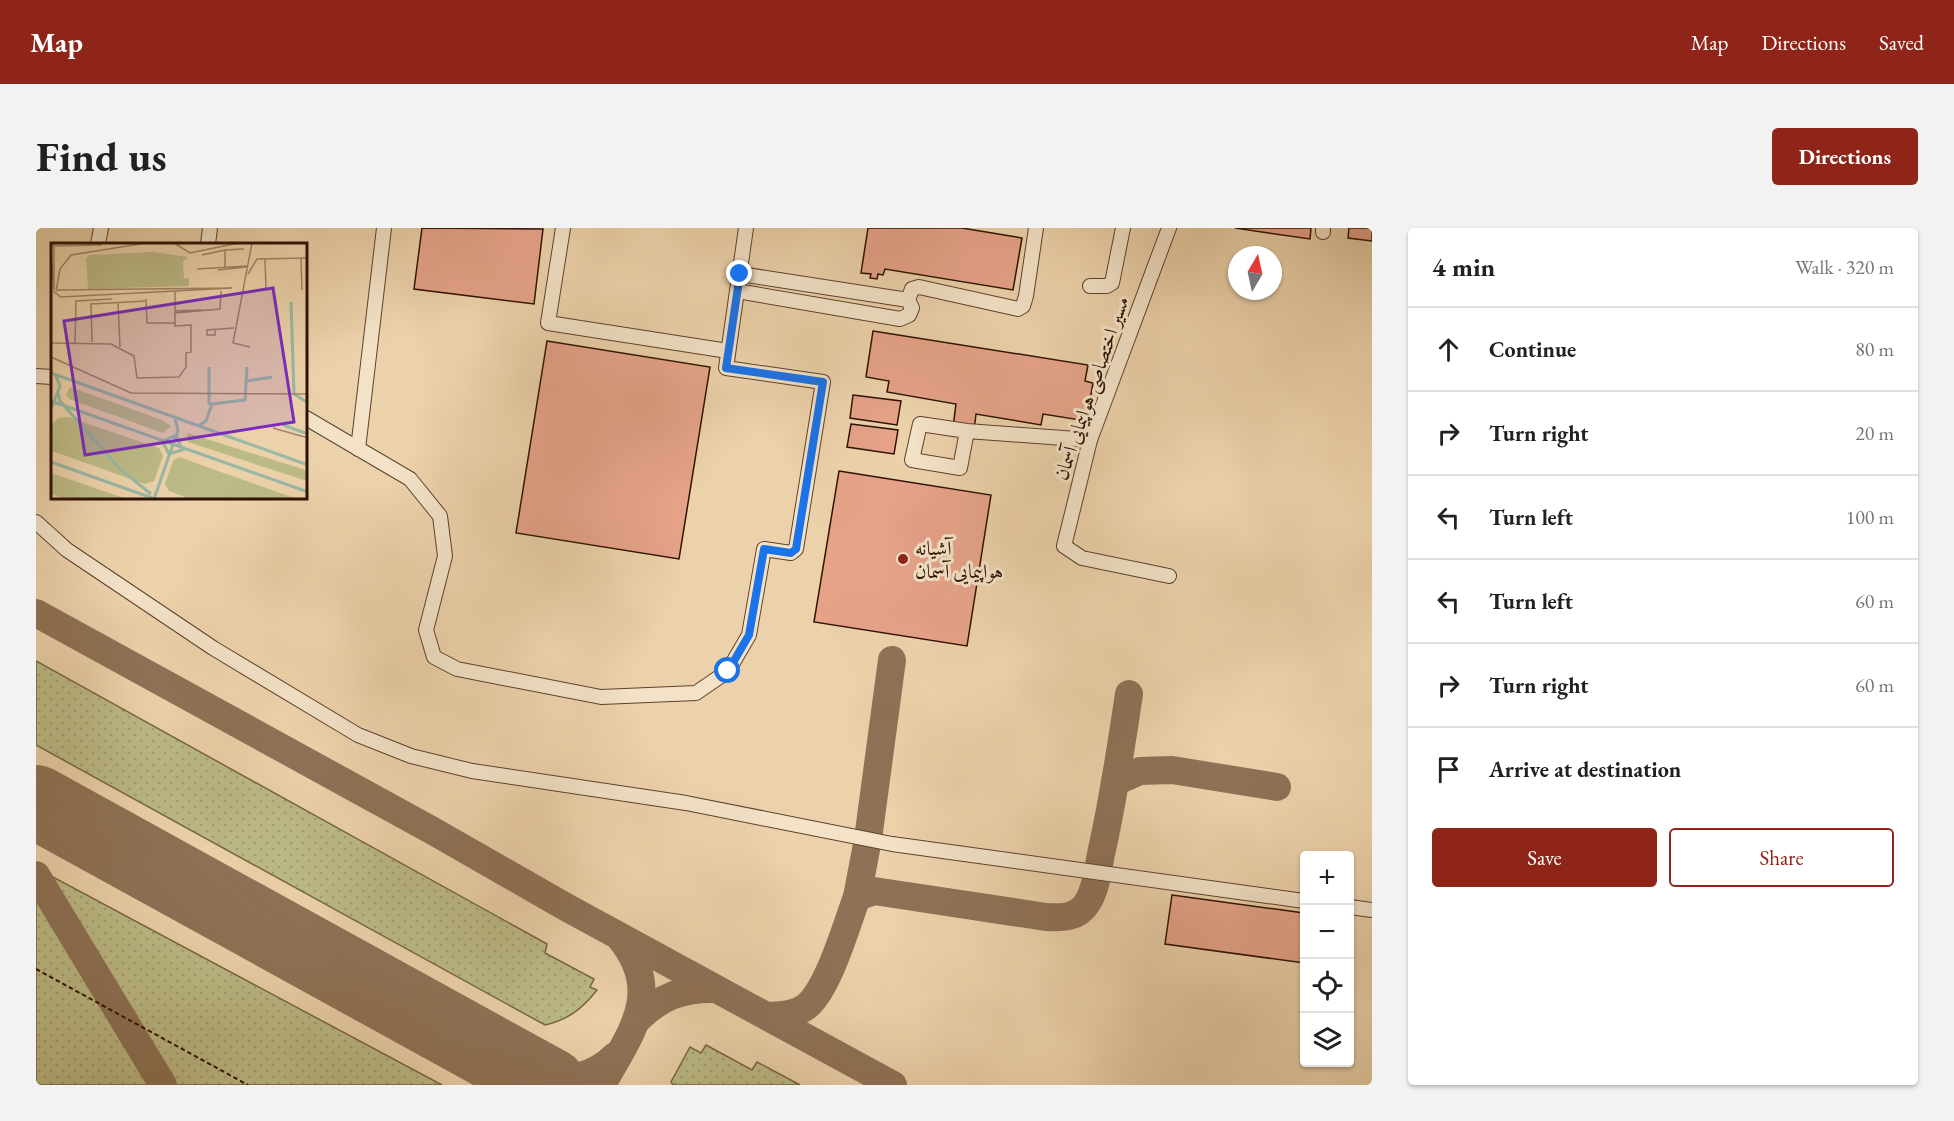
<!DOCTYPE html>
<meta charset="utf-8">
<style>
body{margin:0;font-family:"EB Garamond",Amiri,serif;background:#f2f2f2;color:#202124}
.controls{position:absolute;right:18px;bottom:18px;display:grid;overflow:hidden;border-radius:6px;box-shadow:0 2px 4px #0004}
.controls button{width:54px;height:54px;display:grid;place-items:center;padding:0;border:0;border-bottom:2px solid #e0e0e0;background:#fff;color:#202124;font:30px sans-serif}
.compass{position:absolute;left:1192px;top:18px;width:54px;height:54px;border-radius:50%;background:#fff;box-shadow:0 2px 4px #0004;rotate:9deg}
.stop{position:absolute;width:18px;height:18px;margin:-14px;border:4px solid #1a73e8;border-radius:50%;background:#fff}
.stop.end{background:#1a73e8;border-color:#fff;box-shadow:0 2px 6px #0008}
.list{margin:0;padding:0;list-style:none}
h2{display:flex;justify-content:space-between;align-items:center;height:78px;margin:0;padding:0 24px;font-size:26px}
h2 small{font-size:20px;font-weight:400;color:#757577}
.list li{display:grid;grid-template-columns:39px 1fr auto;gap:18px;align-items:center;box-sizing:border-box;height:84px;padding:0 24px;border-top:2px solid #e0e0e0}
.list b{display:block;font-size:22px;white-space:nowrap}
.list em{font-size:20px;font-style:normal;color:#757577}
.actions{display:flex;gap:12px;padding:18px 24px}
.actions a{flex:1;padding:14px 0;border:2px solid #8f2418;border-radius:6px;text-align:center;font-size:21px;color:#8f2418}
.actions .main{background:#8f2418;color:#fff}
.icon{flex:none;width:33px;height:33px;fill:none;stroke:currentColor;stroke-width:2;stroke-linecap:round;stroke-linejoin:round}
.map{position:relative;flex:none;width:1336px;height:857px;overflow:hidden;border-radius:6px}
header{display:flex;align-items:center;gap:36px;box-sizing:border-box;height:84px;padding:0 30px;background:#8f2418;color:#fff}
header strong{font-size:28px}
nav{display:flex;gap:33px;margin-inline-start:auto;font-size:21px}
.intro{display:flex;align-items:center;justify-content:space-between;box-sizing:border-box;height:144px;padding:0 36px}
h1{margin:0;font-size:42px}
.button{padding:15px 27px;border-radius:6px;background:#8f2418;color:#fff;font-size:21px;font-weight:700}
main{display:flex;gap:36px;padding:0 36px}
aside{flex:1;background:#fff;border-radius:6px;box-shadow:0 2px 4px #0004}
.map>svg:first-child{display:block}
.grass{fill:url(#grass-dots);stroke:#766644;stroke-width:1.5}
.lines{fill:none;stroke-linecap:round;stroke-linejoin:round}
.taxiway{stroke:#8e7256;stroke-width:28}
.runway{stroke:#8e7256;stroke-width:74}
.building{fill:#e6a38a;stroke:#2f1102;stroke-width:1.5}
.minor-casing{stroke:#5e412c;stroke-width:16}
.path{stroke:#2f1102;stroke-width:2;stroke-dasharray:4.5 3;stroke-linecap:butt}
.minor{stroke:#f3e2c8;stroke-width:14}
.route{stroke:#1a73e8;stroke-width:8}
.poi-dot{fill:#8f2418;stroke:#f3e2c8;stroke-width:2}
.labels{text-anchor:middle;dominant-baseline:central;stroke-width:6;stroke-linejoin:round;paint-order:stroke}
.street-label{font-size:20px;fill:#2f1102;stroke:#f3e2c8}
.poi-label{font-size:20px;fill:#2f1102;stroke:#f3e2c8;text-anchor:start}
.inset-river{fill:none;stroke:#99b8a6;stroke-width:3}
.inset-road{fill:none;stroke:#a08567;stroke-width:1.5}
.view{fill:#7b2cbf;fill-opacity:0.15;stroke:#7b2cbf;stroke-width:3}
.inset-edge{fill:none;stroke:#2f1102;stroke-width:3}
</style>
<header>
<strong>Map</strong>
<nav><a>Map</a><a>Directions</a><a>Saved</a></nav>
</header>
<div class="intro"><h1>Find us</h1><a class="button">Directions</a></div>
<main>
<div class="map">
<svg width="1336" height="857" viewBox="0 0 1336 857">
<defs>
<pattern id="grass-dots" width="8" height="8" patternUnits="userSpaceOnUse" patternTransform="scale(1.5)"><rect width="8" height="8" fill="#bcbb86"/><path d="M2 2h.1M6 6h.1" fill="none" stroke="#a2a072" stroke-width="1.8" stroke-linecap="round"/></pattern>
</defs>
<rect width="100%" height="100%" fill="#ecd2ab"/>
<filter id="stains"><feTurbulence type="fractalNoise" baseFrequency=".00333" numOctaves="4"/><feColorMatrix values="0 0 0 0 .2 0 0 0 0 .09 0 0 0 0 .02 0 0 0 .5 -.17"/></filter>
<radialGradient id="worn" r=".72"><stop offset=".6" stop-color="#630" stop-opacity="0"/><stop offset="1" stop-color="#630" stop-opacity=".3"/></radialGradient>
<!-- grass -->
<g class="grass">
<path d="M0 433 511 716 509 725 558 751 554 759 561 762C547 780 532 792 509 797L0 517Z"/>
<polygon points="0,640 406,857 0,857"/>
<polygon points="670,817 716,842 721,834 764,857 637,857 635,854 654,819 665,825"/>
</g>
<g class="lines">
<!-- taxiway -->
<g class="taxiway">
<polyline points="0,385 397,603 528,678 857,857"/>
<polyline points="1079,554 1104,543 1136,542 1241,559"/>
<polyline points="0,647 127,857"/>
<polyline points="821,669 832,611 856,432"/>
<path d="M732 788C745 787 760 787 771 778 793 759 810 698 821 669L838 663 1010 689C1025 690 1042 690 1051 675 1060 662 1062 641 1065 626 1077 573 1085 520 1093 466"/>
<path d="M602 791C625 768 648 760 680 761"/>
<path d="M504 851C533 853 558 849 579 828"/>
<path d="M566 857C594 805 629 765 584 710"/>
</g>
<!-- runway -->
<polyline class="runway" points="0,574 514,857"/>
</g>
<!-- building -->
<g class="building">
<polygon points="386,0 507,1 498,76 378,61"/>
<polygon points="832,0 926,0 986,10 977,62 849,41 847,47 842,46 841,51 834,50 835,46 825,45"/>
<polygon points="1199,0 1275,0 1274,11"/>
<polygon points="1313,0 1336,0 1336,13 1312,10"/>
<polygon points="837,103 1052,137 1049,153 1057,155 1052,184 1045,183 1044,192 1007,186 1005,197 940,186 938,203 917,199 920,176 851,164 853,153 830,149"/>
<polygon points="511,113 674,139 643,331 480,305"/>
<polygon points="817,167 865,173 861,197 814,190"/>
<polygon points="815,196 862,202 858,226 811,219"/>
<polygon points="803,243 955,267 931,418 778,394"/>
<polygon points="1136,667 1268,685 1268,735 1129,716"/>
</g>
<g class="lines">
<!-- minor casing -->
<g class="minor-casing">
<g id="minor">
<polyline points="527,0 512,95 692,123"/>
<polyline points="1133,0 1054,212 1028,318 1046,330 1133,348"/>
<polyline points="1287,4 1287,0"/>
<polyline points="62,16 65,0"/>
<polyline points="172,16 174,0"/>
<polyline points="704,46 872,72"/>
<polyline points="1054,58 1071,58 1076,55 1087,0"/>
<polyline points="701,63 864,91 873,87 876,80 872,72 876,61 883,59 982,81 987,78 990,68 1000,0"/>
<polyline points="0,148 16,149"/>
<polyline points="270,190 374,251 404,288 409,328 390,402 398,429 421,441 565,469 660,465 692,443 713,407 728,321 755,325 760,321 787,154 690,140 710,0"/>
<polyline points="931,203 924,240 876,232 884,196 931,203 1054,212"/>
<polyline points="322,221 348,0"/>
<polyline points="0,294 31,322 177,420 322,507 375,528 436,543 650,575 856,616 1268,673"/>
<polyline points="1314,679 1336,682"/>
</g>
</g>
<!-- path -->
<polyline class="path" points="0,741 212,857"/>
<!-- minor -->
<use href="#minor" class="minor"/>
</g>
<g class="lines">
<!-- route -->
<polyline class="route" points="692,443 713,407 728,321 755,325 760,321 787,154 690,140 704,46"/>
</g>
<!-- markers -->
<circle class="poi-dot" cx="867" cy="331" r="6"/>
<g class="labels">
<!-- street labels -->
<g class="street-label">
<text transform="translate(1055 160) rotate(-71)">مسیر اختصاصی هواپیمایی آسمان</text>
</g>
<!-- poi labels -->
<g class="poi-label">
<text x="879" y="320">آشیانه<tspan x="879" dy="23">هواپیمایی آسمان</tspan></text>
</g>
</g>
<!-- overview -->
<g transform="translate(15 15)">
<rect width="256" height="256" fill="#ecd2ab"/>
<path d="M19 144 111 177 120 183 112 190 18 156 15 151ZM17 174 108 205 112 213 103 238 94 241 1 208 0 183 7 175ZM136 190 255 227 256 238 137 199ZM128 214 246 256H139L118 248 114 241 122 218ZM0 230 76 256H14L0 251Z" fill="#bcbb86"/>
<path d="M102 9 137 14 132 19 133 35H138V43L37 46 35 15 39 12Z" fill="#bcbb86"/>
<path class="inset-river" d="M240 59 243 151 257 160M158 124V162M0 130 257 222M196 138 221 134M7 150 9 158 69 226 100 251M0 158 257 249M0 166 9 143 5 133M232 182 257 191M147 183 155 178 161 161 194 157 196 124M111 198 118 211 134 206M113 198 125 192 130 204M0 219 104 256M103 256 127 187 124 176"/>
<path class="inset-road" d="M123 0 139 10 187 0M0 3 51 2M0 10 3 47V1M151 12 174 7M250 15 251 47M214 16 215 47M174 24V7L193 6M146 26 196 23M167 27 195 24M197 31 206 16 257 15M2 48 10 54 181 45 5 47M5 48 9 26 20 12 89 1M95 56 96 80H124M67 59 69 104M124 68 151 67M124 70 169 66 170 48M164 87V92H156V87L183 85M41 99 40 61 96 58M0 100 60 101 83 113 86 135 128 134 135 124V110L140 109V82L124 83V49M24 100 25 58 61 56M199 104 182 100 201 0M0 114 80 150 257 151M222 185 257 195"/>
<path class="view" d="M222 45 243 179 34 212 13 78Z"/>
<rect width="256" height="256" class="inset-edge"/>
</g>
<rect width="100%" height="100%" filter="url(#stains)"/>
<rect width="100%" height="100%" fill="url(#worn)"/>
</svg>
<div class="controls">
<button>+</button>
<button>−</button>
<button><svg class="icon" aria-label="locate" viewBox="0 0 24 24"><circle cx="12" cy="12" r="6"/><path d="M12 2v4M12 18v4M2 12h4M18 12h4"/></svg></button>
<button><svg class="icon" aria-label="layers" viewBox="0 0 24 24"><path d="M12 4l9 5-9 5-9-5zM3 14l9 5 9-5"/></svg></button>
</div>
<svg class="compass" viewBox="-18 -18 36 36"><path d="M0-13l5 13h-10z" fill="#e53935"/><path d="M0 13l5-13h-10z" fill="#757577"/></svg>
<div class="stop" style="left:692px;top:443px"></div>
<div class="stop end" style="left:704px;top:46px"></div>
</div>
<aside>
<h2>4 min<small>Walk · 320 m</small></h2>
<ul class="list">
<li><svg class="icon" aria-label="ahead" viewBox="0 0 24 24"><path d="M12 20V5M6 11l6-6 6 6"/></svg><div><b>Continue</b></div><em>80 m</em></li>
<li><svg class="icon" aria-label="right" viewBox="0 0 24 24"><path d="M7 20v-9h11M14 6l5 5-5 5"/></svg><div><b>Turn right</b></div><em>20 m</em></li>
<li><svg class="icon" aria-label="left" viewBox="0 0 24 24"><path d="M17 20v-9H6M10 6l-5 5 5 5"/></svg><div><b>Turn left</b></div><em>100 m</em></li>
<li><svg class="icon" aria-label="left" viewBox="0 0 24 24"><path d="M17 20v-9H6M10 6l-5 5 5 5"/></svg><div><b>Turn left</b></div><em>60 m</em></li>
<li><svg class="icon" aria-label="right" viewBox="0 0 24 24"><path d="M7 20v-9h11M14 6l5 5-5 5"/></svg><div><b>Turn right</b></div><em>60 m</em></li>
<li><svg class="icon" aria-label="arrive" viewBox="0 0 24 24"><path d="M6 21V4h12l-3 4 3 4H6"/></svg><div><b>Arrive at destination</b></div></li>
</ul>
<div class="actions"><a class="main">Save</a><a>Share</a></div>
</aside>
</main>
